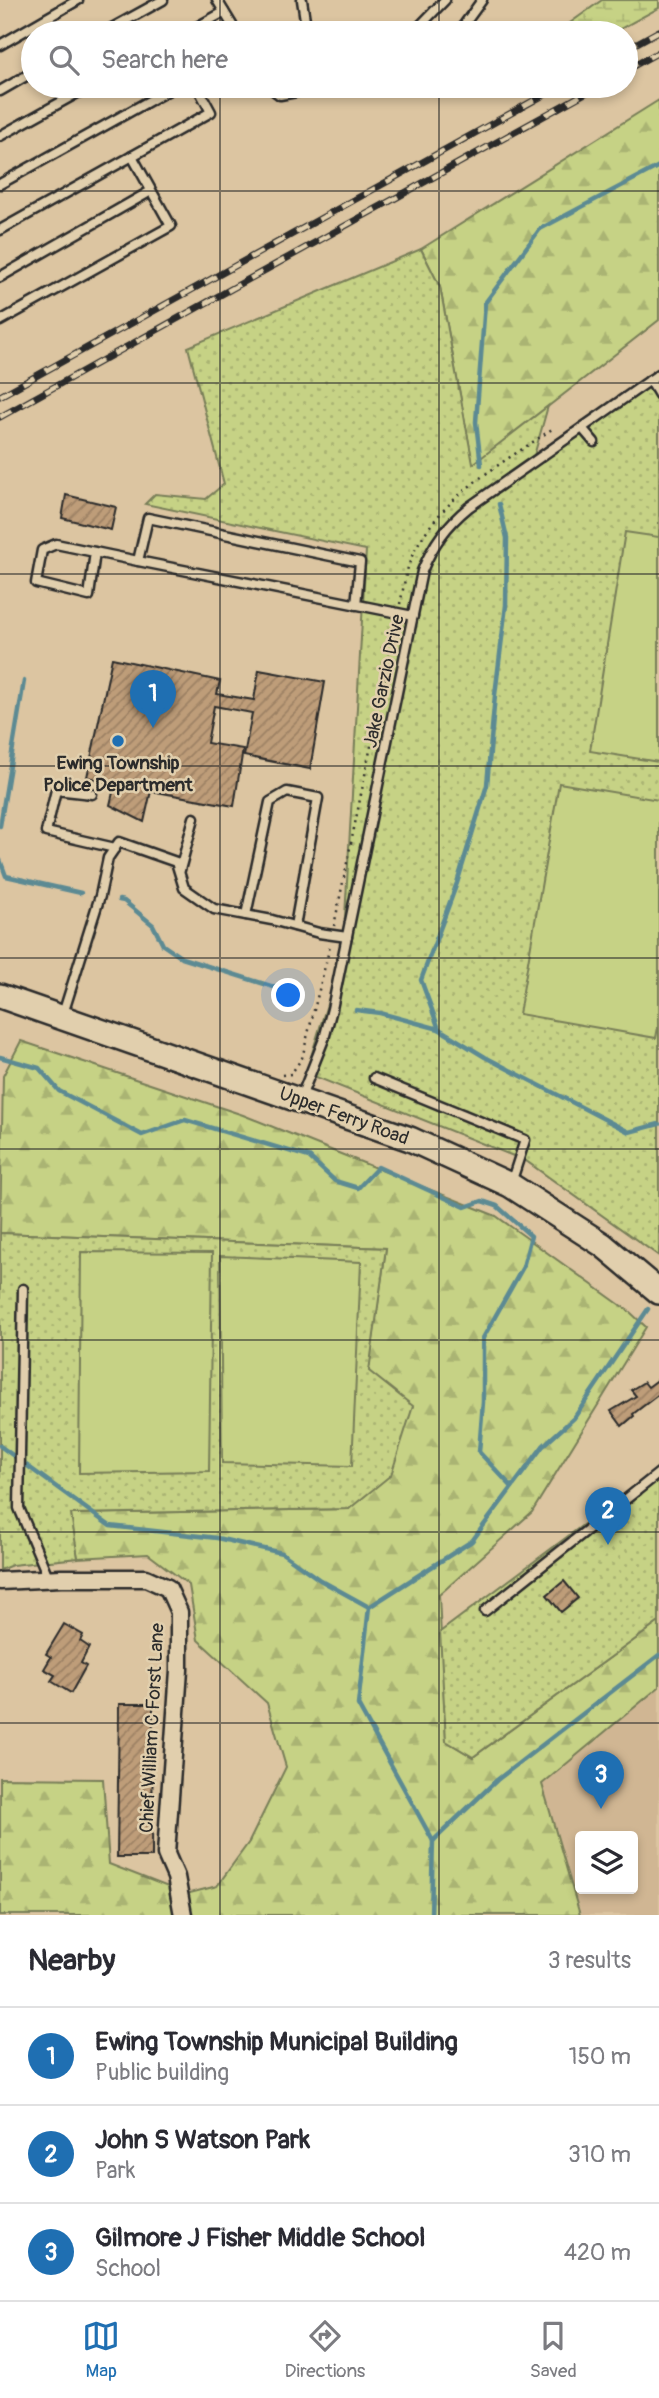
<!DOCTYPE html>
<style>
body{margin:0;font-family:Pangolin,sans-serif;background:#f7f7f7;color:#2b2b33}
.controls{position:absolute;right:21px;bottom:21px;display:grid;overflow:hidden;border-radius:7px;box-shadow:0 4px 10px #0003}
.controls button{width:63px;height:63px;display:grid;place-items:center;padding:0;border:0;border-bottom:2px solid #e1e1e2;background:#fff;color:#2b2b33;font:35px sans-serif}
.you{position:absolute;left:289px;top:996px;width:24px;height:24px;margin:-18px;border:5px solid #fff;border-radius:50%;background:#1a73e8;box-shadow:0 0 0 10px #1a73e833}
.badge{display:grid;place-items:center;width:46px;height:46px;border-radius:50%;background:#1f6fb2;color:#fff;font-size:23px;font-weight:700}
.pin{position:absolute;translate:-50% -58px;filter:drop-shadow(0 2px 4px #0008)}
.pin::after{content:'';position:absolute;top:37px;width:24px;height:21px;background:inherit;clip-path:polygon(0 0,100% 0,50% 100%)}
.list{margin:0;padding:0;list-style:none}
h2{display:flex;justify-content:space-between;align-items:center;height:91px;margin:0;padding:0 28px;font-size:30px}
h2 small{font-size:23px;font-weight:400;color:#7c7c81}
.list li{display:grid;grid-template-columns:46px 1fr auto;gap:21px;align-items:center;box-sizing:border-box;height:98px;padding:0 28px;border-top:2px solid #e1e1e2}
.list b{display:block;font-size:26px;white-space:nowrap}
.list p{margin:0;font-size:23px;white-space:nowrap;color:#7c7c81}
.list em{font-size:23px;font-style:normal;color:#7c7c81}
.icon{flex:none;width:38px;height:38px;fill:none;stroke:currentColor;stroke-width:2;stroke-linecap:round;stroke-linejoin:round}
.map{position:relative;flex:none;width:659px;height:1915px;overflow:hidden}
.search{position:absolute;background:#fff;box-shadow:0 4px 10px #0003;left:21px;right:21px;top:21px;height:77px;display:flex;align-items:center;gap:18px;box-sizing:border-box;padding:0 24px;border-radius:38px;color:#7c7c81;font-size:26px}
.sheet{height:385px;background:#fff}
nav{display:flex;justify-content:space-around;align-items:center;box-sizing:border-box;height:98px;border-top:2px solid #e1e1e2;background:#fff;font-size:19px;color:#7c7c81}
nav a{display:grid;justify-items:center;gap:4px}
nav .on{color:#1f6fb2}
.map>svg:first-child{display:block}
.built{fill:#d0b693;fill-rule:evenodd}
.forest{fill:url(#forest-firs);stroke:#787e58;stroke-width:2}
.wetland{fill:url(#wetland-marsh);stroke:#787e58;stroke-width:2}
.park{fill:url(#park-dots);stroke:#787e58;stroke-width:2}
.pitch{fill:#c6d285;stroke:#787e58;stroke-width:2}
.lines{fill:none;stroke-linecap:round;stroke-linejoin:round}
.stream{stroke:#5b8a93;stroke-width:4.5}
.building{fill:url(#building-hatch);stroke:#2b2b2b;stroke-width:2}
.service-casing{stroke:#2b2b2b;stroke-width:13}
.minor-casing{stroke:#2b2b2b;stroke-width:21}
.secondary-casing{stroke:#2b2b2b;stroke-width:28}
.path{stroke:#2b2b2b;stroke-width:2.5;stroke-dasharray:2 5;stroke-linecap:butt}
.service{stroke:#e1cfad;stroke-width:8}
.minor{stroke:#e1cfad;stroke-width:16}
.secondary{stroke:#e1cfad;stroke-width:23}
.rail-casing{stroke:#2b2b2b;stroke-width:7}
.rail{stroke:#e1cfad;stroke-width:4.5;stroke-dasharray:13;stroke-linecap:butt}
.grid{fill:none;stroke:#2b2b2b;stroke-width:2;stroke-opacity:0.55}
.poi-dot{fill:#1f6fb2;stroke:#e1cfad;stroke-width:2.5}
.labels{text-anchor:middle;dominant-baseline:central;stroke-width:5;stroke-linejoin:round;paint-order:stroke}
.street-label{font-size:19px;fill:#2b2b2b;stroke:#e1cfad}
.poi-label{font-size:19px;font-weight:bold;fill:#2b2b2b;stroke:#e1cfad}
</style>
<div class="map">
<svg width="659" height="1915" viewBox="0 0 659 1915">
<defs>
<pattern id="forest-firs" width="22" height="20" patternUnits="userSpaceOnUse" patternTransform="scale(1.75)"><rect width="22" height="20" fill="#c6d285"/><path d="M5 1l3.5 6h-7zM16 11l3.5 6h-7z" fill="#aab473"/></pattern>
<pattern id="wetland-marsh" width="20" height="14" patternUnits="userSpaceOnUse" patternTransform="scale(1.75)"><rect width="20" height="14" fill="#c6d285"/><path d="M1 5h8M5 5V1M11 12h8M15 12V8" fill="none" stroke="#aab473"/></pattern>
<pattern id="park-dots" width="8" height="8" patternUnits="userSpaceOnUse" patternTransform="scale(1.75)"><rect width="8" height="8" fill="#c6d285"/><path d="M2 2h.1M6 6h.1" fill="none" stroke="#aab473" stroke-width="1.8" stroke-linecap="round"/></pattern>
<pattern id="building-hatch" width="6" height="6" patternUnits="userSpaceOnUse" patternTransform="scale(1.75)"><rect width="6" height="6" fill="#be9d79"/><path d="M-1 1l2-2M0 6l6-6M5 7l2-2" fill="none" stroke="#9b8063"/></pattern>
</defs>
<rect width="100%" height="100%" fill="#dcc5a1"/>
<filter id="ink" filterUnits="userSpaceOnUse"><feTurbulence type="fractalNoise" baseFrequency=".0143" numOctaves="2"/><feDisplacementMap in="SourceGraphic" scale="14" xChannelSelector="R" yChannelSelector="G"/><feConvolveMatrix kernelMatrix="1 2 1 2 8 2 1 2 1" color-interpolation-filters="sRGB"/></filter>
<g filter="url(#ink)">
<!-- built -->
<path class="built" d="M659 1672V1915H582L533 1781ZM580 1836H633V1889H580Z"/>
<!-- forest -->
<g class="forest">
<polygon points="659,100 659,320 473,465 440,287 421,249"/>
<polygon points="21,1041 243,1115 496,1216 630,1312 646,1327 532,1512 439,1595 446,1741 473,1757 659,1622 659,1687 542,1784 580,1915 0,1915 0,1778 103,1779 109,1864 186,1894 217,1886 249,1842 286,1767 267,1703 198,1640 189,1585 148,1554 78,1558 70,1514 349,1509 386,1248 0,1233 3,1076"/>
</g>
<!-- wetland -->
<polygon class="wetland" points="602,0 659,0 659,8 613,33 556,33"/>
<!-- park -->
<g class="park">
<polygon points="421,249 440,287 473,464 548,406 534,456 659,371 659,1256 526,1161 306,1073 343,952 366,550 145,504 155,494 206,499 224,484 188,347"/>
<polygon points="0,1233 386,1248 369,1371 413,1406 391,1475 349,1509 71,1514 78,1558 12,1565 0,1570"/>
<polygon points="659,1468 659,1622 473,1757 446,1741 440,1632"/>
</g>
<!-- pitch -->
<g class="pitch">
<polygon points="625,532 659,537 659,762 590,751"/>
<polygon points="559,783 659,800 659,1022 656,1038 519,1014"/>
<polygon points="81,1252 212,1253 209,1471 79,1473"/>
<polygon points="220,1256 361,1262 352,1466 222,1463"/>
</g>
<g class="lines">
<!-- stream -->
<g class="stream">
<polyline points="481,465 476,422 485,303 540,229 659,166"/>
<polyline points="499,504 507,538 506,605 495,695 487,785 457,883 421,980 439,1029 485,1057 629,1132 659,1124"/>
<polyline points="0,826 24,681"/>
<polyline points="0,860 6,876 81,893"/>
<polyline points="119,900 124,901 153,925 163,945 182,958 296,994"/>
<polyline points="356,1010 380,1013 439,1029"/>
<polyline points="0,1057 39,1068 59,1091 142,1135 185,1120 309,1157 335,1181 358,1188 378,1167 465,1207 482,1201 497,1206 531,1236 523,1267 483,1338 483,1402 479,1452 512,1487"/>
<polyline points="0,1446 110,1526 217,1538 282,1553 320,1580 369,1607"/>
<polyline points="433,1841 497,1780 659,1655"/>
<polyline points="431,1915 433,1841 358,1705 369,1607 472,1541 543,1446 574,1418 648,1309"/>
</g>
</g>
<!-- building -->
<g class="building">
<polygon points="66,495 116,507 111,530 62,518"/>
<polygon points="112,658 220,681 217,694 254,700 259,670 325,682 310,769 244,756 252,713 214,706 207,743 243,749 234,806 151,791 144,822 110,805 115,784 87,777"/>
<polygon points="659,1379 659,1394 633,1414 634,1416 622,1426 611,1411 636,1396 631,1390 644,1382 648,1387"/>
<polygon points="564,1581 578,1598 561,1612 547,1595"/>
<polygon points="64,1624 83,1635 80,1641 89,1647 81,1663 86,1666 71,1693 51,1681 55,1675 44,1669 51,1657 46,1654"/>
<polygon points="119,1704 153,1704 152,1857 117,1857"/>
</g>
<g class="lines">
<!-- service casing -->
<g class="service-casing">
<g id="service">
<polyline points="217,0 237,33"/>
<polyline points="302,0 307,33"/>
<polyline points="103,33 163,0"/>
<polyline points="186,33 224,12"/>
<polyline points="413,33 445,0"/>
<polyline points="458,33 482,0"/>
<polyline points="0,45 78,0"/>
<polyline points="268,86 280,95 328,86"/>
<polyline points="0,91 33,72"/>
<polyline points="0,136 90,86"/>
<polyline points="0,184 176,86"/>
<polyline points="0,230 211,112 197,86"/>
<polyline points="0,277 151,191"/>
<polyline points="0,321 171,226 132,156"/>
<polyline points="650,380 659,395"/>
<polyline points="582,428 594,442"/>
<polyline points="95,552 89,596 36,583 42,550 56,544 138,561"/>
<polyline points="356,605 360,562 148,518 138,561 413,616"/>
<polyline points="92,794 56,790 46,832 115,848"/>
<polyline points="180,870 194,818"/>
<polyline points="246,915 270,802 287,792 318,798 295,926"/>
<polyline points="63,1014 100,896 108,858 119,842 176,862 184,888 214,909 272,920 319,933 347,937"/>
<polyline points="374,1078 525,1140 511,1183"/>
<path d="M301 1097 324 1039 332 1009 422 571C433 544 447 525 469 507L659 374"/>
<polyline points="23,1289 19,1508 49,1579"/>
<polyline points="485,1611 659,1473"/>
</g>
</g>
<!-- minor casing -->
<g class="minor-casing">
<polyline id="minor" points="0,1581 61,1578 146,1578 168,1588 179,1612 179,1670 166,1854 176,1877 183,1915"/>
</g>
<!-- secondary casing -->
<g class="secondary-casing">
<polyline id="secondary" points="0,996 410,1139 510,1185 603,1245 659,1292"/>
</g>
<!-- path -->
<g class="path">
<path d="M400 604C404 587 406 567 414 552 443 494 502 464 552 429"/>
<polyline points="334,926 396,624"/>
<polyline points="282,1075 291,1074 302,1058 330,946"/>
</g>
<!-- service -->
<use href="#service" class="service"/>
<!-- minor -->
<use href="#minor" class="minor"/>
<!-- secondary -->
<use href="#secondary" class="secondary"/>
<!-- rail casing -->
<g class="rail-casing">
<g id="rail">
<polyline points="626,49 659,31"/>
<polyline points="626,70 659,52"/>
<polyline points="0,396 560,86"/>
<polyline points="0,417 598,86"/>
</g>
</g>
<!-- rail -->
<use href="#rail" class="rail"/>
</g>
</g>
<!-- grid -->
<path class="grid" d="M220 0V33M439 0V33M220 86V1915M439 86V1915M0 191H659M0 383H659M0 574H659M0 766H659M0 958H659M0 1149H659M0 1340H659M0 1532H659M0 1723H659"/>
<!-- markers -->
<circle class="poi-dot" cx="118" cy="741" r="7"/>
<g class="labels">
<!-- street labels -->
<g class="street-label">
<text transform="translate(384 681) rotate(-78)">Jake Garzio Drive</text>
<text transform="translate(344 1116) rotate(20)">Upper Ferry Road</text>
<text transform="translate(152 1728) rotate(-87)">Chief William C Forst Lane</text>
</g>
<!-- poi labels -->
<g class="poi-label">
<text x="118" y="763">Ewing Township<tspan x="118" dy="22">Police Department</tspan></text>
</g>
</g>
</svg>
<div class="controls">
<button><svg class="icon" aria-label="layers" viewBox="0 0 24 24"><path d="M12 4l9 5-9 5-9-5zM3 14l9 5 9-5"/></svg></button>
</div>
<div class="you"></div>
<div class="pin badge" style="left:153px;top:728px">1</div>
<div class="pin badge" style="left:608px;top:1545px">2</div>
<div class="pin badge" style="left:601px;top:1809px">3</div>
<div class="search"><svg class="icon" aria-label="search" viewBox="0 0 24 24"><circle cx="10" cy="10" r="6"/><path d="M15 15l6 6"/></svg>Search here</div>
</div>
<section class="sheet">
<h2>Nearby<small>3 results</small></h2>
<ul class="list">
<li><span class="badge">1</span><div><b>Ewing Township Municipal Building</b><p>Public building</p></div><em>150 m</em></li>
<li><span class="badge">2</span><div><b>John S Watson Park</b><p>Park</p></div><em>310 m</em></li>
<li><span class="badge">3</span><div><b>Gilmore J Fisher Middle School</b><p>School</p></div><em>420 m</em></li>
</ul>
</section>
<nav>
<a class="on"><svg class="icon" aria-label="map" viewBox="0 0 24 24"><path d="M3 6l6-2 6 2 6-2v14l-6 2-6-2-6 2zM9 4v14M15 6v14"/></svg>Map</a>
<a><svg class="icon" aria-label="directions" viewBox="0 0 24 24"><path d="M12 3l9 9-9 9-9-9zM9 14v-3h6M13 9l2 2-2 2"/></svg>Directions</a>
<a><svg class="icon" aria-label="saved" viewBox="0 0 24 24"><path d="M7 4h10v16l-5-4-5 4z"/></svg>Saved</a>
</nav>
